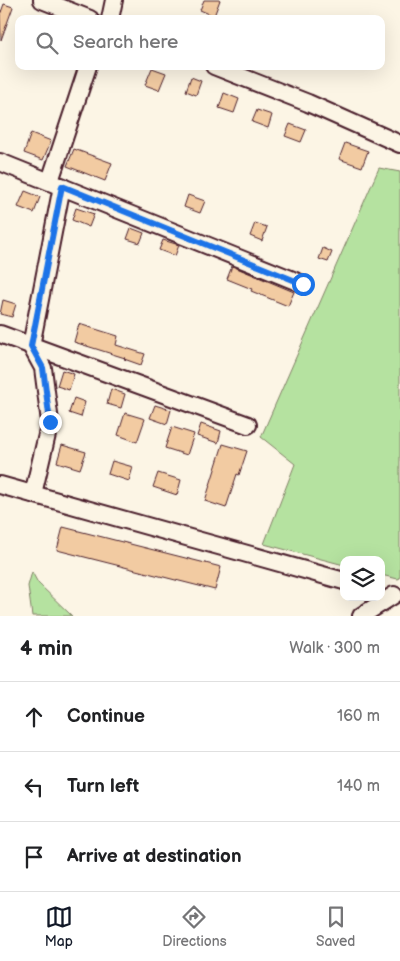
<!DOCTYPE html>
<meta charset="utf-8">
<style>
body{margin:0;font-family:"Balsamiq Sans",sans-serif;background:#f2f2f2;color:#202124}
.controls{position:absolute;right:15px;bottom:15px;display:grid;overflow:hidden;border-radius:10px;box-shadow:0 5px 20px #0002}
.controls button{width:45px;height:45px;display:grid;place-items:center;padding:0;border:0;border-bottom:1px solid #e0e0e0;background:#fff;color:#202124;font:25px sans-serif}
.stop{position:absolute;width:15px;height:15px;margin:-11px;border:4px solid #1a73e8;border-radius:50%;background:#fff}
.stop.end{background:#1a73e8;border-color:#fff;box-shadow:0 1px 5px #0008}
.list{margin:0;padding:0;list-style:none}
h2{display:flex;justify-content:space-between;align-items:center;height:65px;margin:0;padding:0 20px;font-size:21px}
h2 small{font-size:16px;font-weight:400;color:#757577}
.list li{display:grid;grid-template-columns:32px 1fr auto;gap:15px;align-items:center;box-sizing:border-box;height:70px;padding:0 20px;border-top:1px solid #e0e0e0}
.list b{display:block;font-size:19px;white-space:nowrap}
.list em{font-size:16px;font-style:normal;color:#757577}
.icon{flex:none;width:28px;height:28px;fill:none;stroke:currentColor;stroke-width:2;stroke-linecap:round;stroke-linejoin:round}
.map{position:relative;flex:none;width:400px;height:616px;overflow:hidden}
.search{position:absolute;background:#fff;box-shadow:0 5px 20px #0002;left:15px;right:15px;top:15px;height:55px;display:flex;align-items:center;gap:12px;box-sizing:border-box;padding:0 18px;border-radius:10px;color:#757577;font-size:19px}
.sheet{height:275px;background:#fff}
nav{display:flex;justify-content:space-around;align-items:center;box-sizing:border-box;height:70px;border-top:1px solid #e0e0e0;background:#fff;font-size:14px;color:#757577}
nav a{display:grid;justify-items:center;gap:2px}
nav .on{color:#111827}
.map>svg:first-child{display:block}
.green{fill:#b5e2a0;stroke:#808066}
.building{fill:#f2cba2;stroke:#4a1f2b}
.lines{fill:none;stroke-linecap:round;stroke-linejoin:round}
.minor-casing{stroke:#4a1f2b;stroke-width:20}
.minor{stroke:#fcf5e5;stroke-width:16}
.route{stroke:#1a73e8;stroke-width:6}
</style>
<div class="map">
<svg width="400" height="616" viewBox="0 0 400 616">
<rect width="100%" height="100%" fill="#fcf5e5"/>
<filter id="ink" filterUnits="userSpaceOnUse"><feTurbulence type="fractalNoise" baseFrequency=".02" numOctaves="2"/><feDisplacementMap in="SourceGraphic" scale="10" xChannelSelector="R" yChannelSelector="G"/><feConvolveMatrix kernelMatrix="1 2 1 2 8 2 1 2 1" color-interpolation-filters="sRGB"/></filter>
<g filter="url(#ink)">
<!-- green -->
<g class="green">
<polygon points="379,168 400,172 400,578 398,579 381,575 381,560 344,560 344,565 264,544 295,464 261,437"/>
<polygon points="32,572 38,583 72,616 32,616 28,586"/>
</g>
<!-- building -->
<g class="building">
<polygon points="204,0 220,0 214,16 200,10"/>
<polygon points="4,4 13,7 1,40 0,15"/>
<polygon points="152,68 166,73 159,90 145,85"/>
<polygon points="191,77 201,81 196,95 186,91"/>
<polygon points="224,93 239,99 234,113 219,108"/>
<polygon points="257,110 272,115 268,128 252,122"/>
<polygon points="290,124 306,130 301,142 285,136"/>
<polygon points="31,133 51,141 43,160 24,153"/>
<polygon points="345,143 368,151 362,167 339,159"/>
<polygon points="74,149 112,163 105,181 67,166"/>
<polygon points="25,191 40,197 34,213 18,207"/>
<polygon points="188,195 205,201 200,213 184,207"/>
<polygon points="76,208 94,214 89,227 72,220"/>
<polygon points="255,223 267,227 262,241 250,236"/>
<polygon points="131,228 144,233 140,243 127,239"/>
<polygon points="163,240 179,245 175,256 159,250"/>
<polygon points="323,248 332,252 328,262 319,259"/>
<polygon points="232,266 294,292 288,306 251,291 252,289 227,279"/>
<polygon points="3,300 16,304 12,317 0,314"/>
<polygon points="79,324 118,336 116,345 145,354 141,365 124,359 125,358 74,342"/>
<polygon points="62,370 74,374 69,390 57,386"/>
<polygon points="111,389 125,394 121,408 107,404"/>
<polygon points="74,398 85,402 81,417 69,413"/>
<polygon points="155,405 171,410 167,424 150,418"/>
<polygon points="125,413 145,419 137,442 118,435"/>
<polygon points="201,424 221,431 218,443 197,436"/>
<polygon points="172,427 194,434 187,455 165,448"/>
<polygon points="223,444 247,451 239,475 237,474 226,508 205,501"/>
<polygon points="62,445 86,452 80,469 57,462"/>
<polygon points="112,461 133,467 129,481 108,474"/>
<polygon points="158,473 181,480 177,495 153,487"/>
<polygon points="63,527 221,567 215,590 57,550"/>
</g>
<g class="lines">
<!-- minor casing -->
<g class="minor-casing">
<g id="minor">
<polyline points="42,0 90,19"/>
<polyline points="110,19 114,0"/>
<polyline points="214,66 308,103 400,144"/>
<polyline points="0,162 303,284"/>
<polyline points="50,181 88,66"/>
<polyline points="0,334 248,425"/>
<polyline points="0,485 344,581"/>
<polyline points="33,494 50,422 43,368 31,346 62,186"/>
<polyline points="361,616 394,595"/>
</g>
</g>
<!-- minor -->
<use href="#minor" class="minor"/>
</g>
</g>
<g class="lines" filter="url(#ink)">
<!-- route -->
<polyline class="route" points="50,422 43,368 31,346 62,186 303,284"/>
</g>
</svg>
<div class="controls">
<button><svg class="icon" aria-label="layers" viewBox="0 0 24 24"><path d="M12 4l9 5-9 5-9-5zM3 14l9 5 9-5"/></svg></button>
</div>
<div class="stop" style="left:303px;top:284px"></div>
<div class="stop end" style="left:50px;top:422px"></div>
<div class="search"><svg class="icon" aria-label="search" viewBox="0 0 24 24"><circle cx="10" cy="10" r="6"/><path d="M15 15l6 6"/></svg>Search here</div>
</div>
<section class="sheet">
<h2>4 min<small>Walk · 300 m</small></h2>
<ul class="list">
<li><svg class="icon" aria-label="ahead" viewBox="0 0 24 24"><path d="M12 20V5M6 11l6-6 6 6"/></svg><div><b>Continue</b></div><em>160 m</em></li>
<li><svg class="icon" aria-label="left" viewBox="0 0 24 24"><path d="M17 20v-9H6M10 6l-5 5 5 5"/></svg><div><b>Turn left</b></div><em>140 m</em></li>
<li><svg class="icon" aria-label="arrive" viewBox="0 0 24 24"><path d="M6 21V4h12l-3 4 3 4H6"/></svg><div><b>Arrive at destination</b></div></li>
</ul>
</section>
<nav>
<a class="on"><svg class="icon" aria-label="map" viewBox="0 0 24 24"><path d="M3 6l6-2 6 2 6-2v14l-6 2-6-2-6 2zM9 4v14M15 6v14"/></svg>Map</a>
<a><svg class="icon" aria-label="directions" viewBox="0 0 24 24"><path d="M12 3l9 9-9 9-9-9zM9 14v-3h6M13 9l2 2-2 2"/></svg>Directions</a>
<a><svg class="icon" aria-label="saved" viewBox="0 0 24 24"><path d="M7 4h10v16l-5-4-5 4z"/></svg>Saved</a>
</nav>
